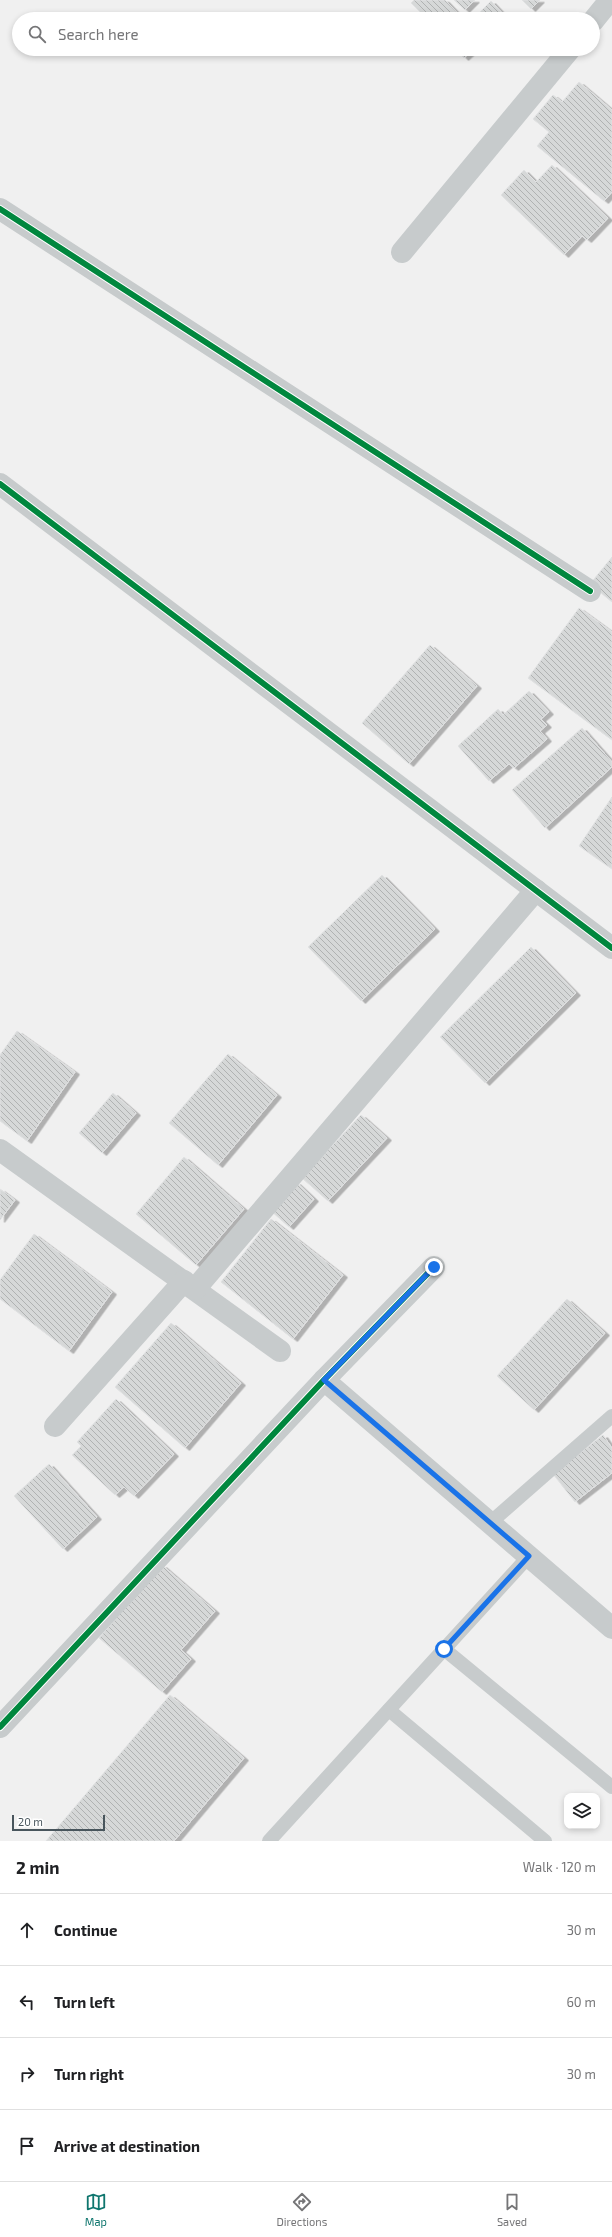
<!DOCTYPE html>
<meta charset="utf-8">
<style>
body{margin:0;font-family:"Exo 2",sans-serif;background:#f2f2f2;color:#202124}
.controls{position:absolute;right:12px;bottom:12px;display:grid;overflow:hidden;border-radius:8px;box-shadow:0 2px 6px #0003}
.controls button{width:36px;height:36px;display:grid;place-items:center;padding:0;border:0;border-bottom:1px solid #e0e0e0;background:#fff;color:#202124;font:20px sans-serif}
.scale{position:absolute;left:12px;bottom:10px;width:93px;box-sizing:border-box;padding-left:4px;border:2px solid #48555c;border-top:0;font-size:11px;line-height:14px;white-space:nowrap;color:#48555c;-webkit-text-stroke:3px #fff;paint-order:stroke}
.stop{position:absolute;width:12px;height:12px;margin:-9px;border:3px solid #1a73e8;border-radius:50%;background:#fff}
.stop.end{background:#1a73e8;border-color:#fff;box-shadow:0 1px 4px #0008}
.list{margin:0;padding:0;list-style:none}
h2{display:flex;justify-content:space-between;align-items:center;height:52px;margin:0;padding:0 16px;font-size:17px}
h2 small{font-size:13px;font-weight:400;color:#757577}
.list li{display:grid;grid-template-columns:26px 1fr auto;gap:12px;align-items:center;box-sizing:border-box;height:72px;padding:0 16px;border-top:1px solid #e0e0e0}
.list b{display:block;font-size:15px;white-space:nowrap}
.list em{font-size:13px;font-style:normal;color:#757577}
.icon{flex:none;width:22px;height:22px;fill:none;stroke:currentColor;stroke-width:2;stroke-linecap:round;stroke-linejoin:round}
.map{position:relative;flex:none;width:612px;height:1841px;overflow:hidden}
.search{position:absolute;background:#fff;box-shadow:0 2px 6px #0003;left:12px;right:12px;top:12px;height:44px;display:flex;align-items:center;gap:10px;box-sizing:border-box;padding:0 14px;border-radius:22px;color:#757577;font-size:15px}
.sheet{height:340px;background:#fff}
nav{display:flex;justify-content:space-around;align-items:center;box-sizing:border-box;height:56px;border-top:1px solid #e0e0e0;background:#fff;font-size:11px;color:#757577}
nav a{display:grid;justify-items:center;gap:2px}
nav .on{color:#0f766e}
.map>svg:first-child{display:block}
.building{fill:url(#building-back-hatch);stroke:#e1e2e3;filter:url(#shadow)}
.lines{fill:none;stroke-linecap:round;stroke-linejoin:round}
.lane{stroke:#c7cbcc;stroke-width:14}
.street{stroke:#c7cbcc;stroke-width:22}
.cycleway-casing{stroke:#fff;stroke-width:8}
.cycleway{stroke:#00873e;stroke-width:6}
.route{stroke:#1a73e8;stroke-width:5}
</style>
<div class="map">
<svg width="612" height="1841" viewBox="0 0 612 1841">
<defs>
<pattern id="building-back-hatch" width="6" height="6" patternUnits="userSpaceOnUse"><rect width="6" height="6" fill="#d6d8d8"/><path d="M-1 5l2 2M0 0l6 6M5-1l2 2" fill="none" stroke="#b0b2b2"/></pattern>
<filter id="shadow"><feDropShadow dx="4.5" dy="2.5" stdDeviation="0" flood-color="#0004"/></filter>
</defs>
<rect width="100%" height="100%" fill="#f0f0f0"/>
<!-- building -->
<g class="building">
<polygon points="414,0 445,0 463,19 427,19 411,3"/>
<polygon points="454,0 475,0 465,10"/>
<polygon points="522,0 540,0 531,9"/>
<polygon points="491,1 506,17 504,19 473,19"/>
<polygon points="456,49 474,49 464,58"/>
<polygon points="579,82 612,110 612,192 604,201 537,146 549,132 533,119 553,95 562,102"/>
<polygon points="552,165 608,218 587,240 582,236 564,255 501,195 524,170 536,182"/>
<polygon points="612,557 612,602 590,584"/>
<polygon points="579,608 612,632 612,740 528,678"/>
<polygon points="430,645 477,686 409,764 362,723"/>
<polygon points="529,691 549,712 541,719 547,725 540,731 547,739 514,768 509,764 489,781 458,746 498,709 503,715"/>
<polygon points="582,728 612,762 612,767 545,828 512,790"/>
<polygon points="612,797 612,869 579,846"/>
<polygon points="382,875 435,929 361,1001 308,947"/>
<polygon points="531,947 576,993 485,1083 440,1037"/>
<polygon points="17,1031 75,1072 27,1141 0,1121 0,1055"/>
<polygon points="228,1054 277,1095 218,1165 169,1123"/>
<polygon points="113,1093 136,1113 102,1153 79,1133"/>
<polygon points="361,1115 387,1138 328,1201 302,1178"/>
<polygon points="184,1157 244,1209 196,1265 136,1214"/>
<polygon points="296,1182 314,1199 289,1227 271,1211"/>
<polygon points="0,1189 15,1200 0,1220"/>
<polygon points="271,1219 343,1275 293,1339 221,1282"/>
<polygon points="34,1234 112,1292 69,1351 0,1299 0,1280"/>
<polygon points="567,1299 605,1333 534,1410 497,1376"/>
<polygon points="171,1323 241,1383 185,1448 115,1387"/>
<polygon points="116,1399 174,1454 134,1496 124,1487 115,1495 72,1455 81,1446 77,1442"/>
<polygon points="603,1435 612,1448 612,1473 575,1502 553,1474"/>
<polygon points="49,1464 97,1517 63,1549 14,1496"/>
<polygon points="162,1565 215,1611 181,1650 191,1659 162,1692 99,1638"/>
<polygon points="170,1695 244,1758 174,1841 46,1841"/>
</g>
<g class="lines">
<!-- lane -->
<g class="lane">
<polyline points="491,1522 612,1416"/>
<polyline points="444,1649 612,1787"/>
<polyline points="389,1710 545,1841"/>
<polyline points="269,1841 529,1556"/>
</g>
<!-- street -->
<g class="street">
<polyline points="593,21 610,0"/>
<polyline points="0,209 590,591"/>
<polyline points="402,252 570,49"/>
<polyline points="0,484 612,948"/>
<polyline points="0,1150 280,1351"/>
<polyline points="195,1289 536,890"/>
<polyline points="324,1380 612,1628"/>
<polyline points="55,1426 184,1281"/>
<polyline points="0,1727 324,1380 434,1267"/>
</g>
<!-- cycleway casing -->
<g class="cycleway-casing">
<g id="cycleway">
<polyline points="0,209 590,591"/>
<polyline points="0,484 612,948"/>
<polyline points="0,1727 324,1380 434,1267"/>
</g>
</g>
<!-- cycleway -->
<use href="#cycleway" class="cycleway"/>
</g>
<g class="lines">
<!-- route -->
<polyline class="route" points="434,1267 324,1380 529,1556 444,1649"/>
</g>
</svg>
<div class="controls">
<button><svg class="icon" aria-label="layers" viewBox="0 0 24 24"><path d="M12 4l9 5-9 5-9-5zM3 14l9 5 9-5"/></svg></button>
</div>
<div class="scale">20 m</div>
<div class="stop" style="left:444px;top:1649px"></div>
<div class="stop end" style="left:434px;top:1267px"></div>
<div class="search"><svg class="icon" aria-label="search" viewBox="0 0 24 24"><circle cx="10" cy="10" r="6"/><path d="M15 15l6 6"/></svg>Search here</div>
</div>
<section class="sheet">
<h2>2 min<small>Walk · 120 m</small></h2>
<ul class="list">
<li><svg class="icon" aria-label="ahead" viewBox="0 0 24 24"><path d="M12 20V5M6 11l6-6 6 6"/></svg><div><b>Continue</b></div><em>30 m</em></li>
<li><svg class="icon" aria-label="left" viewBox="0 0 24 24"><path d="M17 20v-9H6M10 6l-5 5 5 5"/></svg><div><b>Turn left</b></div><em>60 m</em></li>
<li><svg class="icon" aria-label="right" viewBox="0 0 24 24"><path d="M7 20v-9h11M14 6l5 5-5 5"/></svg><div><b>Turn right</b></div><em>30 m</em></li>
<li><svg class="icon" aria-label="arrive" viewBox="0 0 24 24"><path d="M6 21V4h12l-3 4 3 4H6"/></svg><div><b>Arrive at destination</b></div></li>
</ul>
</section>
<nav>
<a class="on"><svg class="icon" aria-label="map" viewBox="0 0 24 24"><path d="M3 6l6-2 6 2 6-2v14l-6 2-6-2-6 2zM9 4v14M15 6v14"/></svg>Map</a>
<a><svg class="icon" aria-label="directions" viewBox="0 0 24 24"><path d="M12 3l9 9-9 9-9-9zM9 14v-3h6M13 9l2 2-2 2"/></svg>Directions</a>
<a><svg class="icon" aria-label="saved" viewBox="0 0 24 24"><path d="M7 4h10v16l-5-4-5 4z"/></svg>Saved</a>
</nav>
